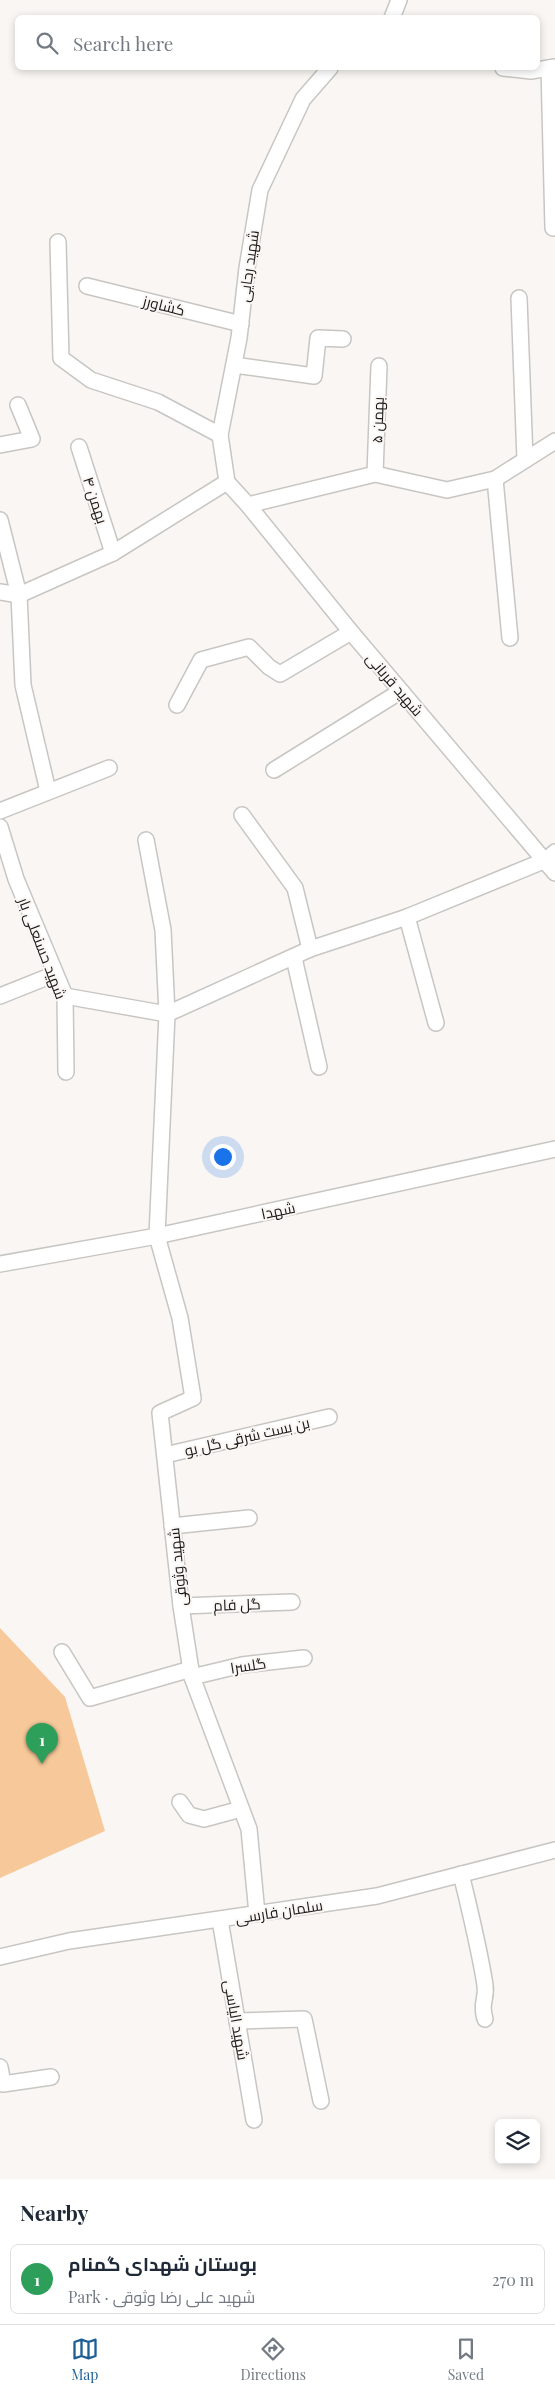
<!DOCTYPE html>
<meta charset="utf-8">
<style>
body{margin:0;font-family:"Playfair Display",Cairo,serif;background:#f6f6f7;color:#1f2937}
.controls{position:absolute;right:15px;bottom:15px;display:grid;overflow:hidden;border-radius:8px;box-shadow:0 2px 8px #0003}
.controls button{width:45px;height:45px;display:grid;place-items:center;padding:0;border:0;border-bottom:1px solid #e0e1e3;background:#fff;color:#1f2937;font:25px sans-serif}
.you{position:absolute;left:222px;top:1156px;width:18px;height:18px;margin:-12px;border:4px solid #fff;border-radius:50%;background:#1a73e8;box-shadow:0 0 0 8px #1a73e833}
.badge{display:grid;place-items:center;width:32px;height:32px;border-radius:50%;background:#1d5f95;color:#fff;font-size:16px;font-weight:700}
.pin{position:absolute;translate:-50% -41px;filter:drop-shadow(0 1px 2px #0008)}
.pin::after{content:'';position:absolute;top:26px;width:18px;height:15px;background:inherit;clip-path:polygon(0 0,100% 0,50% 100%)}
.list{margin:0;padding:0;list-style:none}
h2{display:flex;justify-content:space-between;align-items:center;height:65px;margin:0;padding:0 20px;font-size:21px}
h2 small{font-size:16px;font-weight:400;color:#747a83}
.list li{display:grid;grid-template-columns:32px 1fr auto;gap:15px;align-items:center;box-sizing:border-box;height:70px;margin:0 10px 10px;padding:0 10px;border:1px solid #e0e1e3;border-radius:8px}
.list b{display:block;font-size:19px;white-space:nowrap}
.list p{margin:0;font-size:16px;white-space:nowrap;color:#747a83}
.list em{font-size:16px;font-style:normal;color:#747a83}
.icon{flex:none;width:28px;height:28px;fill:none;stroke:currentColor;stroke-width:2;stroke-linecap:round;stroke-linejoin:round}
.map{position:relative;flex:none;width:555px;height:2179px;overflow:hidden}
.search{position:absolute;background:#fff;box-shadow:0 2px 8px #0003;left:15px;right:15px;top:15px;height:55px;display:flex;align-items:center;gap:12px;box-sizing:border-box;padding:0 18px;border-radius:8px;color:#747a83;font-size:19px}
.sheet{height:145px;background:#fff}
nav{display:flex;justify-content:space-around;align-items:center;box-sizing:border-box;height:70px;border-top:1px solid #e0e1e3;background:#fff;font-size:14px;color:#747a83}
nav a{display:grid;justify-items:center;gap:2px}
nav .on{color:#1d5f95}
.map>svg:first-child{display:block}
.green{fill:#f7c99a}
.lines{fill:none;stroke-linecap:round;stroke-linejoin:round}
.street-casing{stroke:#c8c6c3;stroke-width:18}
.street{stroke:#fff;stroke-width:15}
.labels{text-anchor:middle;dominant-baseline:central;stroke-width:4;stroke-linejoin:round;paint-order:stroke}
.street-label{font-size:15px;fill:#1b1a19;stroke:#f9f6f3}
</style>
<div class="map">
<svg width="555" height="2179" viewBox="0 0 555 2179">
<rect width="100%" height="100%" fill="#f9f6f3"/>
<!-- green -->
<polygon class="green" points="0,1628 65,1697 105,1831 0,1878"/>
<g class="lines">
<!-- street casing -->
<g class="street-casing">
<g id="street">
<polyline points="392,18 399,0"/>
<polyline points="503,68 531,71 555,67"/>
<polyline points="549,68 553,228"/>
<polyline points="58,242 61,358 91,380 158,402 220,435"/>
<polyline points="87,286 241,324"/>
<polyline points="519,298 525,460"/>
<polyline points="234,365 314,376 318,338 343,339"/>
<polyline points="0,445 32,439 18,405"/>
<polyline points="79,447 113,553"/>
<polyline points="375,474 379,366"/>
<polyline points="495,479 510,638"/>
<polyline points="227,482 220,435 239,338 247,268 260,190 303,99 330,68"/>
<polyline points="248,505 351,632 555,873"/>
<polyline points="0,520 19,595 23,685 48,791"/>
<polyline points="0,592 19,595 113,553 227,482 248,505 375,474 447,490 495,479 555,441"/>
<polyline points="177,705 201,660 249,647 269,667 280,674 351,632"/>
<polyline points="274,770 401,691"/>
<polyline points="0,811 109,768"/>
<polyline points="242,815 295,888 310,949"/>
<polyline points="0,827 16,879 65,996 66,1072"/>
<polyline points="407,917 436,1023"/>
<polyline points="294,958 319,1067"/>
<polyline points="0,996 55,974"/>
<polyline points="65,996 167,1014 163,930 146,840"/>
<polyline points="0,1264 157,1236 555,1149"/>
<polyline points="165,1455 329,1417"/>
<polyline points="172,1526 249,1518"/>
<polyline points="181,1606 292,1602"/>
<polyline points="62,1652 90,1698 191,1669"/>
<polyline points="192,1677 242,1665 304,1658"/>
<polyline points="180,1802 189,1815 204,1819 241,1809"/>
<path d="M461 1874C470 1911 479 1947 485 1985 487 2000 480 2002 485 2019"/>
<polyline points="257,1914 249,1829 192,1677 181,1606 160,1413 193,1398 180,1318 157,1236 167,1014 310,949 407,917 546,860 555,852"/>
<polyline points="220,1920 254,2120"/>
<polyline points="0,1957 69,1941 377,1896 555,1850"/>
<polyline points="237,2021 304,2019 321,2101"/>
<polyline points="0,2067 3,2084 51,2077"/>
</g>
</g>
<!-- street -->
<use href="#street" class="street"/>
</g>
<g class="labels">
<!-- street labels -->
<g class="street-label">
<text transform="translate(248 266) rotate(-82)">شهید رجایی</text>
<text transform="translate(164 305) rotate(14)">کشاورز</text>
<text transform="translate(377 420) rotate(-88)">بهمن ۵</text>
<text transform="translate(96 500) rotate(72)">بهمن ۴</text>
<text transform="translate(395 684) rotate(49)">شهید قربانی</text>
<text transform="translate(43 948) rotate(69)">شهید حسنعلی بار</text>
<text transform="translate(278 1210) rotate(-12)">شهدا</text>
<text transform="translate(247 1436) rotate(-13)">بن بست شرقی گل بو</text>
<text transform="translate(177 1567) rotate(-96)">شهید وثوقی</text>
<text transform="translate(237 1604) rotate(-2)">گل فام</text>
<text transform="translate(248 1665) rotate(-9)">گلسرا</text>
<text transform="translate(279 1911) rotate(-9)">سلمان فارسی</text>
<text transform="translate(237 2020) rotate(80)">شهید الیاسی</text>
</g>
</g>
</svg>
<div class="controls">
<button><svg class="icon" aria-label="layers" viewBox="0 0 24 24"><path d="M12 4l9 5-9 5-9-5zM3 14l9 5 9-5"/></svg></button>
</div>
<div class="you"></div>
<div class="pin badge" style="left:42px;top:1764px;background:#2e9e5b">1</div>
<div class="search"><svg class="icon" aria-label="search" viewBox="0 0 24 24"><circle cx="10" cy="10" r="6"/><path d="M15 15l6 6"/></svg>Search here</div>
</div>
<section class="sheet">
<h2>Nearby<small></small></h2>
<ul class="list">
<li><span class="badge" style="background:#2e9e5b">1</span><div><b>بوستان شهدای گمنام</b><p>Park · شهید علی رضا وثوقی</p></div><em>270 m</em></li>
</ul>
</section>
<nav>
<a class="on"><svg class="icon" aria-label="map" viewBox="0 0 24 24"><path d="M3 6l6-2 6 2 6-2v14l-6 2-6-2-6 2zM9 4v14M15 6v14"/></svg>Map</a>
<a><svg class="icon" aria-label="directions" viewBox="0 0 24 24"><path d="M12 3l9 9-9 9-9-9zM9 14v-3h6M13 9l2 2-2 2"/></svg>Directions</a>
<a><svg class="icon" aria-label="saved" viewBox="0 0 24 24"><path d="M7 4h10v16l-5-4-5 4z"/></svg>Saved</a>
</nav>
